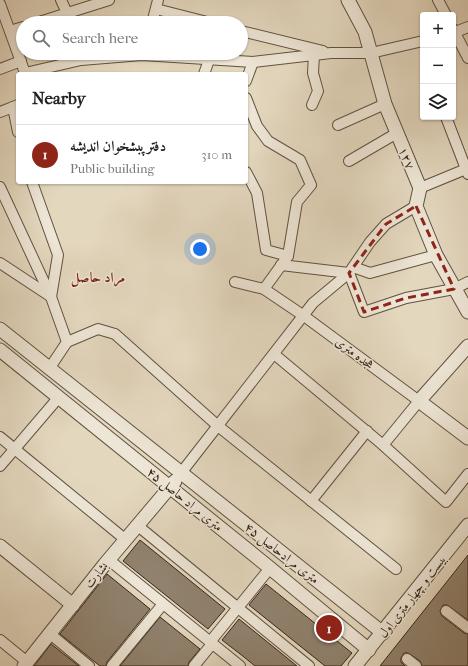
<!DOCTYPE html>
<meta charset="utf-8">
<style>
body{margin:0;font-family:"IM FELL French Canon",Amiri,serif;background:#f2f2f2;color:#222}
.controls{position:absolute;right:12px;top:12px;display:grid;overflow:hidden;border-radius:4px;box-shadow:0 1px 3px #0004}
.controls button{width:36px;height:36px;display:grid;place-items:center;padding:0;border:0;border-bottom:1px solid #e0e0e0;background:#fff;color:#222;font:20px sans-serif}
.you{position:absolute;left:200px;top:249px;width:14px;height:14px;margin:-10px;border:3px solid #fff;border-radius:50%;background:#1a73e8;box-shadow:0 0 0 6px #1a73e833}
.badge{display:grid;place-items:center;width:26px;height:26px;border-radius:50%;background:#8f2418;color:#fff;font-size:13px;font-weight:700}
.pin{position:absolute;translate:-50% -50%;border:2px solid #fff;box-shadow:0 1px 4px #0006}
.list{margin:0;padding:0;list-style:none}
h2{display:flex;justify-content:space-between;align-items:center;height:52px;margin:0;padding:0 16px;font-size:17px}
h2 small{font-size:13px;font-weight:400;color:#767676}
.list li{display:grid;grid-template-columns:26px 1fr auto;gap:12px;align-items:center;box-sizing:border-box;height:60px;padding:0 16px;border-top:1px solid #e0e0e0}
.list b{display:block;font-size:15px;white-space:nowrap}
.list p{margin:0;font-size:13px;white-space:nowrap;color:#767676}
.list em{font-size:13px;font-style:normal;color:#767676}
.icon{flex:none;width:22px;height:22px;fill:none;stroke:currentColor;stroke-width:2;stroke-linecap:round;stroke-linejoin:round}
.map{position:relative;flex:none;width:468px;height:666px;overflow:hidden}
.search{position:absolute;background:#fff;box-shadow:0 1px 3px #0004;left:16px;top:16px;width:232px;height:44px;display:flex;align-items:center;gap:10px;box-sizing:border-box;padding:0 14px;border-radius:22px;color:#767676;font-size:15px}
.panel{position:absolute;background:#fff;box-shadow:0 1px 3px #0004;left:16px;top:72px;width:232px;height:112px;border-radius:4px}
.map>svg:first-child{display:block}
.building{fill:#90826e;stroke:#362517}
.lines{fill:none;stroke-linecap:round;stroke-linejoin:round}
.minor-casing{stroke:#615241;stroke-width:12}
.tertiary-casing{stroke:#615241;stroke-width:15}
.minor{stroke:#ede5d5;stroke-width:10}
.tertiary{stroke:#ede5d5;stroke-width:13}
.marked{fill:none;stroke:#8f2418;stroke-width:3;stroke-dasharray:8 5;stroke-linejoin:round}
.labels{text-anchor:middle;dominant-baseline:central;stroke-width:3;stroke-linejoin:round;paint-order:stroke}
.street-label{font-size:13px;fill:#362517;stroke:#ede5d5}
.neighbourhood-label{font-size:14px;font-weight:bold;fill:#7a1f14;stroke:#ede5d5}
</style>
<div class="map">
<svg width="468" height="666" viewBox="0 0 468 666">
<rect width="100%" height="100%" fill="#e3d7be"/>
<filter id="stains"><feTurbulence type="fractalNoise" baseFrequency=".005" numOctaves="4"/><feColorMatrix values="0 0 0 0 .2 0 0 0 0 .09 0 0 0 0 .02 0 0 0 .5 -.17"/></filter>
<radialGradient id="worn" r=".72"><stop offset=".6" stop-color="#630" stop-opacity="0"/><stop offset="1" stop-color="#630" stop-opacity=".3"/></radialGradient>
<!-- building -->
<g class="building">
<polygon points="140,540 225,609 208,629 123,561"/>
<polygon points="468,555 468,620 447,605 443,605 440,611 442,616 464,633 468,634 468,666 422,666 420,661 408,653 404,653 401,658 401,662 405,666 380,666"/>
<polygon points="107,574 150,609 107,662 106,666 100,666 60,634"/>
<polygon points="266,584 352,653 341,666 325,666 249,605"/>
<polygon points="160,617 200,649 189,662 188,666 120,666"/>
<polygon points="239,619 260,636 297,666 255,666 244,657 222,640"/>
<polygon points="51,644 61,652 79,666 34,666"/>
</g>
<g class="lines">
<!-- minor casing -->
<g class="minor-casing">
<g id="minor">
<polyline points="61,0 67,13"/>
<polyline points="438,0 446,15"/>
<polyline points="0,4 25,73 81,60 142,55 253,62 331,53 371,53 423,41"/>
<polyline points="156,9 211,23"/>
<polyline points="36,23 109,0"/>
<polyline points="152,23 158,0"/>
<polyline points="453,29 468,58"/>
<polyline points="10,31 23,27"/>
<polyline points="241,31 323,51"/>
<polyline points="453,33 468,27"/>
<polyline points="0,69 21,61"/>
<polyline points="204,74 209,60"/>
<polyline points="246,81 253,62"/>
<polyline points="246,98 257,126 268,141 300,160 311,185 297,202 288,256 264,289"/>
<polyline points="18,105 13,107 18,132"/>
<polyline points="312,105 318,91 313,73 314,55"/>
<polyline points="0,112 13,107"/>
<polyline points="446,117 466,169"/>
<polyline points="338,125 385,104"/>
<polyline points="349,161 397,133"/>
<polyline points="246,172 257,193 266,250 288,256"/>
<polyline points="32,182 58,255 51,297"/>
<polyline points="0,187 51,297 67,342 49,369"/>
<polyline points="420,188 466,169 468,174"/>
<polyline points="0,263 50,296"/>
<polyline points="281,265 349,273 364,312 406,298 454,289 468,282"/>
<polyline points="353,267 370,273 436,255"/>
<polyline points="235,282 264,289 304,316 419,401 383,445"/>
<polyline points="67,342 98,329 115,334 218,426 396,569"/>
<polyline points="274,354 383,445 446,502 468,474"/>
<polyline points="0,437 126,540"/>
<polyline points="0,466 59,397"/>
<polyline points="181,473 313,303 349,273 370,242 386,224 416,206"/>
<polyline points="311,501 367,431"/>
<polyline points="138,526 309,666"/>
<polyline points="109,560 240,666"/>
<polyline points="446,611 468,628"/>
<polyline points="49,633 89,666"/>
<polyline points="0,640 27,662"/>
<polyline points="210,642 270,568"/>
<polyline points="407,659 416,666"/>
<polyline points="112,666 163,604"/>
<polyline points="194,666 212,644"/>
</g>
</g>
<!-- tertiary casing -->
<g class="tertiary-casing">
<g id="tertiary">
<polyline points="348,0 365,32 385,104 420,188 416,206 436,255 468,312"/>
<polyline points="0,329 383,633"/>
<polyline points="468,346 419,401 468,438"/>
<polyline points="0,350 270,568 369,650"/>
<polyline points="0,546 73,605"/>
<polyline points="24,666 105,564 175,481"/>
<polyline points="355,666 468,525"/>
</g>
</g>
<!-- minor -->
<use href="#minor" class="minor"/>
<!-- tertiary -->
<use href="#tertiary" class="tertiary"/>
</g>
<!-- marked area -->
<path class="marked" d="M416 206 454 289 406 298 364 312 349 273 386 224Z"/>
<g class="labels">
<!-- street labels -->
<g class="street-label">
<text transform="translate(407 158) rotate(67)">۱۲۷</text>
<text transform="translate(355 353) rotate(37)">هجده متری</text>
<text transform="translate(185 499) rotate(39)">۴۵ متری مراد حاصل</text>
<text transform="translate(282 553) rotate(38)">۴۵ متری مرادحاصل</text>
<text transform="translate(96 575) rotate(-51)">بشارت</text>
<text transform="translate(412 596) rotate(-52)">بیست و چهار متری اول</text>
</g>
<!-- neighbourhood labels -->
<g class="neighbourhood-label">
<text x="98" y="277">مراد حاصل</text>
</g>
</g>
<rect width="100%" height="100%" filter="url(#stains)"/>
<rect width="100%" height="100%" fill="url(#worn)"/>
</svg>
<div class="controls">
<button>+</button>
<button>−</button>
<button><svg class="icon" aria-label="layers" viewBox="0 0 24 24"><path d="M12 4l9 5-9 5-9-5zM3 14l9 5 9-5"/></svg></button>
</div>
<div class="you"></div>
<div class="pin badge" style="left:329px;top:628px">1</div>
<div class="search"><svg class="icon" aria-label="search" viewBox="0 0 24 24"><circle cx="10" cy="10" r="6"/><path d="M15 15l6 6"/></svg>Search here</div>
<section class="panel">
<h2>Nearby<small></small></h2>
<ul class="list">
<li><span class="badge">1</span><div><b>دفترپبشخوان اندیشه</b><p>Public building</p></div><em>310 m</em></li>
</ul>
</section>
</div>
